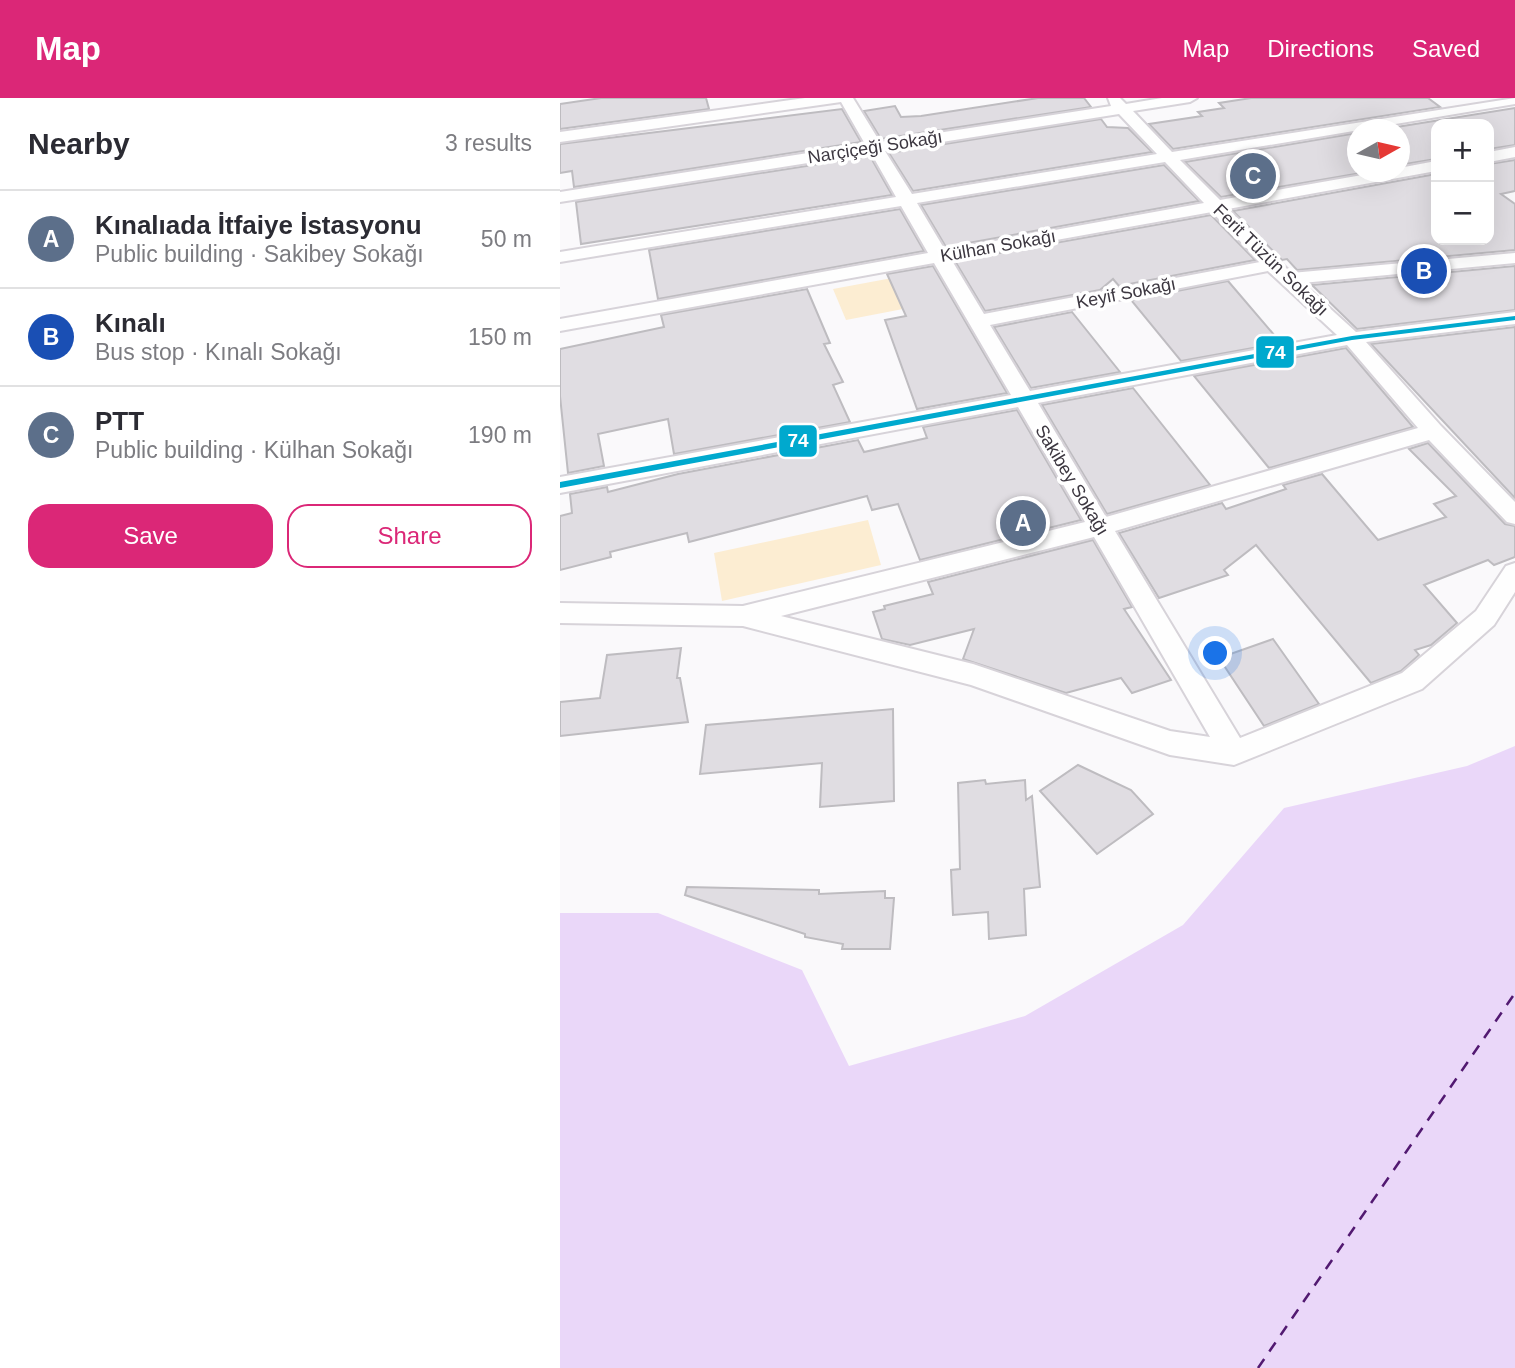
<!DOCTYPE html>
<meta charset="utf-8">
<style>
body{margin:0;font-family:Arial,sans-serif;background:#f2f2f3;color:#2b2b33}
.controls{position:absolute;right:21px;top:21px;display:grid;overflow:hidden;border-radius:14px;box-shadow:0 7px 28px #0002}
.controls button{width:63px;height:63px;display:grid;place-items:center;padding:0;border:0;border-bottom:2px solid #e1e1e2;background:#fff;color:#2b2b33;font:35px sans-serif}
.compass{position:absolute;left:787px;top:21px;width:63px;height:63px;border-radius:50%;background:#fff;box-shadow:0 7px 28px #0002;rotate:82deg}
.you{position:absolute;left:656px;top:556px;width:24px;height:24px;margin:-18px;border:5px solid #fff;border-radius:50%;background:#1a73e8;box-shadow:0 0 0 10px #1a73e833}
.badge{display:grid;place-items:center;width:46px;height:46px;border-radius:50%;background:#db2777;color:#fff;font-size:23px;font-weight:700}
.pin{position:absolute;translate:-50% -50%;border:4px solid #fff;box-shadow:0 2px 7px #0006}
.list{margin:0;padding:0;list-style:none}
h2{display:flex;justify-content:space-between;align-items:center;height:91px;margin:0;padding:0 28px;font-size:30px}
h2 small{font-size:23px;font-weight:400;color:#7c7c81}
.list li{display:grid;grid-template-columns:46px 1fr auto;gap:21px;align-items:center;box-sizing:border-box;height:98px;padding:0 28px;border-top:2px solid #e1e1e2}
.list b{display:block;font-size:26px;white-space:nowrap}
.list p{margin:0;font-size:23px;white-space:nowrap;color:#7c7c81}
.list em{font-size:23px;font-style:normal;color:#7c7c81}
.actions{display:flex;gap:14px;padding:21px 28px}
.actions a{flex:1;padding:16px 0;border:2px solid #db2777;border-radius:21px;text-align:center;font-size:24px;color:#db2777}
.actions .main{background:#db2777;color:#fff}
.map{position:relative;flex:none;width:955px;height:1270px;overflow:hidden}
header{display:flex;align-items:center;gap:42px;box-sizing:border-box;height:98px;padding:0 35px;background:#db2777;color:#fff}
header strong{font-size:33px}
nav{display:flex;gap:38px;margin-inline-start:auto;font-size:24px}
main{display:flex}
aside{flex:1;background:#fff}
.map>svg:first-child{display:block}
.green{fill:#fcedd2}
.water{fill:#ead7f9}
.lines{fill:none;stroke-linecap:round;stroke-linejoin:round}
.ferry{stroke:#521971;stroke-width:2.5;stroke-dasharray:11 9;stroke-linecap:butt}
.building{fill:#e0dde2;stroke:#bebcc0;stroke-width:2}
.street-casing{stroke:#d7d3d9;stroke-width:4}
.street{fill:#fefefe;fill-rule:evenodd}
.bus-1-casing{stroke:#fff;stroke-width:6}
.bus-1{fill:#00a9ce;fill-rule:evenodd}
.labels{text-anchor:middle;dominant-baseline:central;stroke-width:7;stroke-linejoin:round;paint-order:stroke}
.far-street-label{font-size:18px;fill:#3c3740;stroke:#fff}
.line-badge{stroke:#fff;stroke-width:2.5}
.badge-label{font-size:19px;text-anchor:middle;font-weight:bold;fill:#fff}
</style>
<header>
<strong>Map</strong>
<nav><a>Map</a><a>Directions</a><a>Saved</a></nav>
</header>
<main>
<aside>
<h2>Nearby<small>3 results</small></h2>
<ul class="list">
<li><span class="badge" style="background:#5c6f8a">A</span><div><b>Kınalıada İtfaiye İstasyonu</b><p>Public building · Sakibey Sokağı</p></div><em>50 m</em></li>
<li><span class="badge" style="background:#1a4fb4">B</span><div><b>Kınalı</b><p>Bus stop · Kınalı Sokağı</p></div><em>150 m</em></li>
<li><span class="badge" style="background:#5c6f8a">C</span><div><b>PTT</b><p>Public building · Külhan Sokağı</p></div><em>190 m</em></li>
</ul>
<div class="actions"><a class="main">Save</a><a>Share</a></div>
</aside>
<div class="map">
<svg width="955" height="1270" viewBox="0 0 955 1270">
<rect width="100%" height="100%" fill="#faf9fb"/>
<!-- green -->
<g class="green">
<polygon points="359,175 374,205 286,222 273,191"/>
<polygon points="308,422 321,467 162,503 154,455"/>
</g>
<!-- water -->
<polygon class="water" points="955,648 955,1270 0,1270 0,815 98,815 242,872 289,968 465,918 623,827 724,710 907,668"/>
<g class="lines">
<!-- ferry -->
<polyline class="ferry" points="698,1270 955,895"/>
</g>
<!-- building -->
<g class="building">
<polygon points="41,0 146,0 149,11 0,31 0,6"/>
<polygon points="478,0 524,0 531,9 321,41 304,13 335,8 341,19 361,18"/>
<polygon points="691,0 868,0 880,9 613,51 589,26 642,18 638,14 664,10 659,5"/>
<polygon points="955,10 955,47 929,51 929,26 876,26 876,61 839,67 839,32 818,32"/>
<polygon points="282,11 301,44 14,89 12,73 0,75 0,46"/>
<polygon points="541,21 547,29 568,30 592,54 353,93 329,55"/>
<polygon points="797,35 797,74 807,74 661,99 625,64"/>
<polygon points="310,58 332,97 21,146 16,104"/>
<polygon points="955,62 955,93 941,96 955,106 955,152 737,172 727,161 722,162 673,113 876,76 876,142 929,142 929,66"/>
<polygon points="604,67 639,103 386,149 361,107"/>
<polygon points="340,111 364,153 98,201 89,152"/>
<polygon points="651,117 695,162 559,188 553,181 540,192 425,213 395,163"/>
<polygon points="373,168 447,295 357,311 325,222 346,218 327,176"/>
<polygon points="955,168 955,212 797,231 752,187"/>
<polygon points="668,183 721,245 621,263 571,202"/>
<polygon points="247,191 270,245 264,246 283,284 273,287 290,324 114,356 108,321 38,336 44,368 8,375 0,298 0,251 104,229 101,217"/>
<polygon points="512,214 560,274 471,290 434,229"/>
<polygon points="955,229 955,400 811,246"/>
<polygon points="786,250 853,329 709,370 634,278"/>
<polygon points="573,290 650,387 547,416 482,307"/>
<polygon points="457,312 521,422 360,462 338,406 312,412 307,398 129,444 127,435 50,454 51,459 0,472 0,418 12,415 10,396 47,389 48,394 118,376 298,342 304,354 367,340 363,329"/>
<polygon points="868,345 945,426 955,428 955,459 934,467 928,462 864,487 897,525 871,547 855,552 859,557 841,573 811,585 696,447 664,472 668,477 599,500 559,435 662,405 666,411 726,391 723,387 762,376 818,442 886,419 874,406 896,398 849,351"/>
<polygon points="533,442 572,509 564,511 611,582 572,595 561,580 506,595 403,561 414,531 350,547 322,541 313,514 325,511 324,508 373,496 368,484"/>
<polygon points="713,541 759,606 704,628 659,560"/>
<polygon points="121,550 117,580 120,580 128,624 0,638 0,604 40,600 47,557"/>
<polygon points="333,611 334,703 260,709 262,665 140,676 146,627"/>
<polygon points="518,667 571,692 593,716 537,756 480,693"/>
<polygon points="425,682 426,686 465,682 466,702 472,698 480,789 464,791 466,837 429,841 428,814 393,817 391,772 400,771 398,685"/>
<polygon points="127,789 259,792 259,796 325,793 325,800 334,800 330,851 282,851 283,846 245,839 245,836 125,797"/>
</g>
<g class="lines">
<!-- street casing -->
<g class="street-casing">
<g id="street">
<path d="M245 0H293L320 44 551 8 548 0H560L566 6 602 0H637L630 4 573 13 612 54 955 0V6L620 62 660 102 819 74H839V70L876 63V73L668 111 731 175 955 155V165L742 185 796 234 955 214V226L806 244 881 328 955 404V426L947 424 869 342 555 433 680 640 842 575 916 513 946 468 955 465V494L934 527 862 591 674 667 610 657 411 587 183 528 0 525V505L183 508 525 424 458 309 0 395V379L451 297 374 165 0 233V221L368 155 341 108 0 164V154L336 99 311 55 0 104V94L305 46 281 4 0 44V34ZM559 16 597 56 352 96 325 53ZM605 64 644 105 385 152 357 105ZM652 114 700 164 424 216 391 161ZM708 173 777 237 470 293 430 227ZM787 247 858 330 546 419 478 305ZM534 439 650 639 610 633 413 566 221 518Z"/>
<polygon points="955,49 955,59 929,64 929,54"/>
</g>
</g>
<!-- street -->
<use href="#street" class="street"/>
<!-- bus-1 casing -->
<g class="bus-1-casing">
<polygon id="bus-1" points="955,218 955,222 792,242 0,390 0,384 792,238"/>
</g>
<!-- bus-1 -->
<use href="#bus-1" class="bus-1"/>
</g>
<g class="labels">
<!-- far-street labels -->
<g class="far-street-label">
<text transform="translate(315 49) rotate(-9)">Narçiçeği Sokağı</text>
<text transform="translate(438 148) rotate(-10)">Külhan Sokağı</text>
<text transform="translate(711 162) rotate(44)">Ferit Tüzün Sokağı</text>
<text transform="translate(566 195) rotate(-11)">Keyif Sokağı</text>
<text transform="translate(512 382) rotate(59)">Sakibey Sokağı</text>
</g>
</g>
<g class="line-badge">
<rect x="695" y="237" width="40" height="34" rx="7" fill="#00a9ce"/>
<rect x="218" y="326" width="40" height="34" rx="7" fill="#00a9ce"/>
</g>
<g class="badge-label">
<text x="715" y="261">74</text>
<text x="238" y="349">74</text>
</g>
</svg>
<div class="controls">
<button>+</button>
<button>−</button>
</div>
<svg class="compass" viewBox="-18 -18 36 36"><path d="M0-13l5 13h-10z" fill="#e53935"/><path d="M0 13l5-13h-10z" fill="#7c7c81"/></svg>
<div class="you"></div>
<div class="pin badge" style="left:463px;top:425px;background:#5c6f8a">A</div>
<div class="pin badge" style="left:864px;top:173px;background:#1a4fb4">B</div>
<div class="pin badge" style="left:693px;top:78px;background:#5c6f8a">C</div>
</div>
</main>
